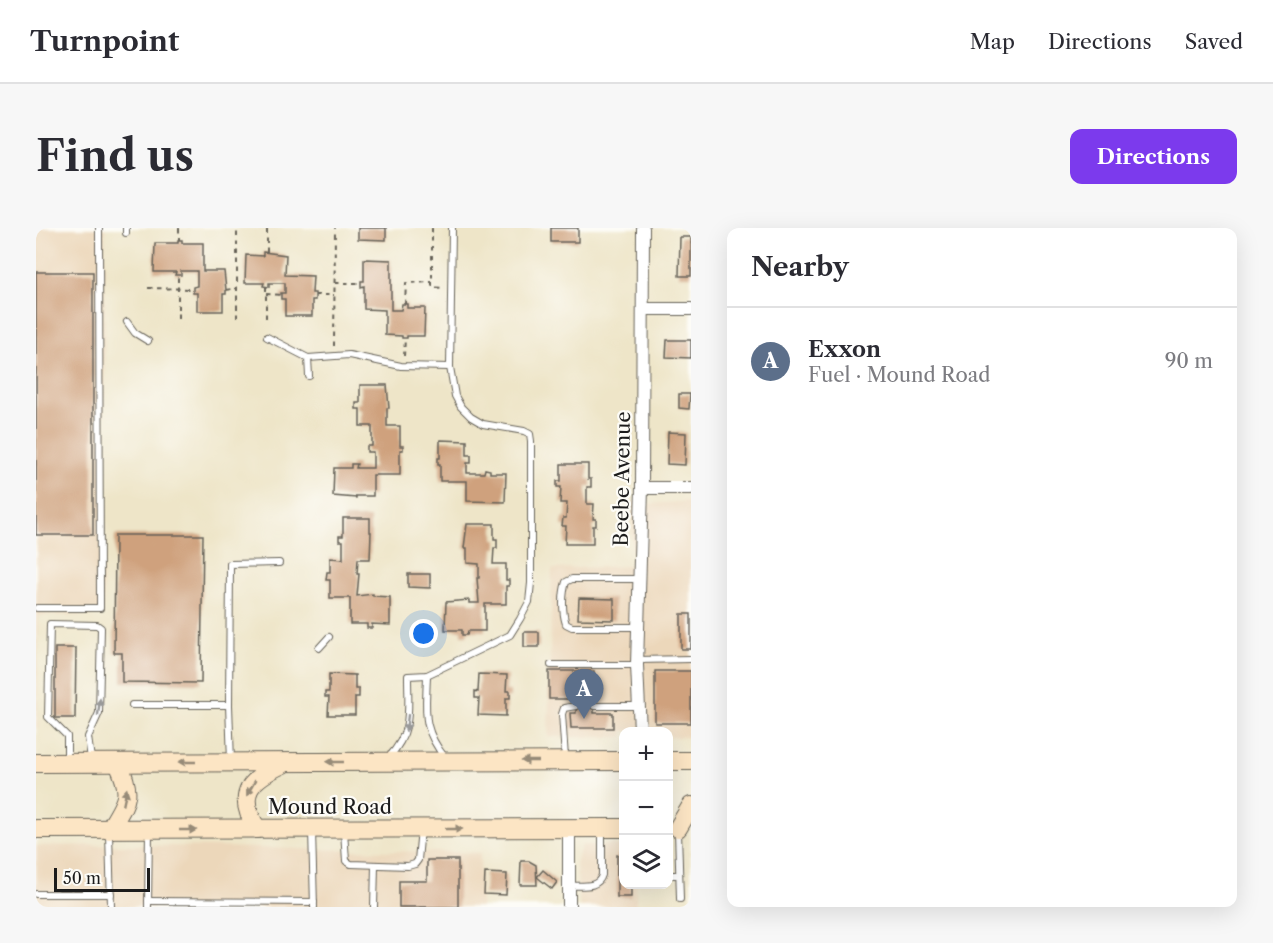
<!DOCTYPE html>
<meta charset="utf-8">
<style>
body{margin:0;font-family:"Libre Caslon Text",serif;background:#f7f7f7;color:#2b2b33}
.controls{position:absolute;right:18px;bottom:18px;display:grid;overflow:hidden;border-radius:12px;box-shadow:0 6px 24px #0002}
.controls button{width:54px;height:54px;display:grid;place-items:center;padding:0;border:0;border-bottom:2px solid #e1e1e2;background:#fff;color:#2b2b33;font:30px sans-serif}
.scale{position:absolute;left:18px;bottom:15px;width:96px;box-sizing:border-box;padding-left:6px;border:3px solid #1c1c1c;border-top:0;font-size:16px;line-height:21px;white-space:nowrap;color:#1c1c1c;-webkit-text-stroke:4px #fdfcf7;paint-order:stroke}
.you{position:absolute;left:388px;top:406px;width:21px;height:21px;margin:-15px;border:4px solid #fff;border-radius:50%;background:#1a73e8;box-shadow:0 0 0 9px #1a73e833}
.badge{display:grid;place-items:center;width:39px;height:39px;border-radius:50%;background:#7c3aed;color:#fff;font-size:20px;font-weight:700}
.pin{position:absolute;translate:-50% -50px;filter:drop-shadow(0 2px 3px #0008)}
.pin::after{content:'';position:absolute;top:32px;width:21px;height:18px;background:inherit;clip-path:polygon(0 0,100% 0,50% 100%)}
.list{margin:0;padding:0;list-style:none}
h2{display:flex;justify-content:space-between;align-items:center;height:78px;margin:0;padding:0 24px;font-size:26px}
h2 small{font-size:20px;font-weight:400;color:#7c7c81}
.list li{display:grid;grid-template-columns:39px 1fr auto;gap:18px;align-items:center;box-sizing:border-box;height:108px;padding:0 24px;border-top:2px solid #e1e1e2}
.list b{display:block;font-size:22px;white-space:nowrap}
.list p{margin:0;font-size:20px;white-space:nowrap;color:#7c7c81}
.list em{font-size:20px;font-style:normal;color:#7c7c81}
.icon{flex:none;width:33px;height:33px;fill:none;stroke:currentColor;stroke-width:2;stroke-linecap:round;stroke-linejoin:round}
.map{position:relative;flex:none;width:655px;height:679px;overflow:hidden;border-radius:12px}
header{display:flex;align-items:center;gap:36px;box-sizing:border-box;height:84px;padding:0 30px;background:#fff;border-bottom:2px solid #e1e1e2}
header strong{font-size:28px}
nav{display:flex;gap:33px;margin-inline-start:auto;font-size:21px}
.intro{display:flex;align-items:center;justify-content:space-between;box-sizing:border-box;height:144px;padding:0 36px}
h1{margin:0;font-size:42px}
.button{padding:15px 27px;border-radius:12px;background:#7c3aed;color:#fff;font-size:21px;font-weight:700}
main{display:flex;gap:36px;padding:0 36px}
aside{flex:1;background:#fff;border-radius:12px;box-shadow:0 6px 24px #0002}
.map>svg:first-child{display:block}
.built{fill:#ecd7ba}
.building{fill:#cfa17d}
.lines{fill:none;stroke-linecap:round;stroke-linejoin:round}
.lane-casing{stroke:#666258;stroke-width:8}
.street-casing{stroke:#666258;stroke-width:14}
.secondary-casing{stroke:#666258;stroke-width:20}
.path{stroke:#666258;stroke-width:2;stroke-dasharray:4.5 4.5;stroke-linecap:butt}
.lane{stroke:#fff;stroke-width:6}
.street{stroke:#fff;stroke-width:12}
.secondary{stroke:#fce5c4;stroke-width:18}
.oneway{fill:#999}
.oneway2{fill:#978b78}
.labels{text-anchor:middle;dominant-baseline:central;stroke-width:4.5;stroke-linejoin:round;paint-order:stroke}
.street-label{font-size:20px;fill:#1c1c1c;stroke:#fdfcf7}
</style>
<header>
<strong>Turnpoint</strong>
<nav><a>Map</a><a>Directions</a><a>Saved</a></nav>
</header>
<div class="intro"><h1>Find us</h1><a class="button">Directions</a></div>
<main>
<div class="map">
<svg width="655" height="679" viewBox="0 0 655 679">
<rect width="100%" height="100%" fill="#fdfcf7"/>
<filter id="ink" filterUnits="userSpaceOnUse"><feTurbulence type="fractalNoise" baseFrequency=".0167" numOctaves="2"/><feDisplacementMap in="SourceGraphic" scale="12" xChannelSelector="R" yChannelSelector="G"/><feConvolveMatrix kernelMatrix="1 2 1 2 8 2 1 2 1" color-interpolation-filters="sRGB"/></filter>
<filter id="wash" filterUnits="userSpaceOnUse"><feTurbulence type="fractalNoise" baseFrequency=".008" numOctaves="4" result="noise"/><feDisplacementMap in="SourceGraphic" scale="24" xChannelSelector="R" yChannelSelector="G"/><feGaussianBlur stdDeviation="1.35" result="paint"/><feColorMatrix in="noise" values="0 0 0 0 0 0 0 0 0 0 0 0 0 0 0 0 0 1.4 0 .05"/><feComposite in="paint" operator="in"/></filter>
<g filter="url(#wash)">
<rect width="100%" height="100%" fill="#eee5c8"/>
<!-- built -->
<g class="built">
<polygon points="0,0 69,0 67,387 2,387 2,500 0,500"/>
<polygon points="655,273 655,509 633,509 632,503 588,503 587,509 512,509 516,341 596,338 596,274 615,276"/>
<polygon points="87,617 444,625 445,679 0,679 0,618"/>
<polygon points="546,617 587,617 588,656 600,657 600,679 544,679 540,634"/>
</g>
<g id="blocks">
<!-- building -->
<g class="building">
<polygon points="322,0 350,0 350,12 322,11"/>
<rect x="515" y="0" width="27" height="14"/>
<polygon points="644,9 655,9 655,48 643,48"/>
<polygon points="142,12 146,12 146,15 167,15 167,43 188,43 190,62 190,66 187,66 187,83 161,83 161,65 157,65 157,59 161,58 161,43 145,43 145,47 139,47 140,44 118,44 119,15 142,15"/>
<polygon points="227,24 250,27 249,47 277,48 276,65 279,65 279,72 276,72 276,88 249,88 249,71 245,71 245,65 249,65 249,55 233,55 233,59 227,58 228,55 209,55 210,27 227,28"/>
<polygon points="328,31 355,32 355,82 365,82 366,76 371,76 371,80 389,80 388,108 371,108 371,110 366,110 366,108 349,107 349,82 328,81 328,58 325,59 325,53 328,53"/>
<rect x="0" y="44" width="57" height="263"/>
<polygon points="631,112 655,112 655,130 630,129"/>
<polygon points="324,157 351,157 353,180 351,180 351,198 364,198 364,218 367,218 367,222 364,222 364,247 337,247 337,268 320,268 320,270 297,268 298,240 315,240 315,236 321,236 320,240 337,240 337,224 331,224 331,218 336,218 336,198 324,198 324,181 320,181 320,175 324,175"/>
<polygon points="643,166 654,166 653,181 643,180"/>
<polygon points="632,204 650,205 649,237 631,236"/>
<polygon points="404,212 431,213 431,227 435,227 435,235 431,235 431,245 448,245 449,241 454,242 454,245 470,245 469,274 431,273 431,253 404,253 404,236 402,236 402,230 404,230"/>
<polygon points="525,236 552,236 552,251 555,251 555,259 551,259 551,276 558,276 557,291 560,291 560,298 557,298 557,316 529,316 530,298 526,298 527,290 530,290 531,275 524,275 525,259 521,259 521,253 525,253"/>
<polygon points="307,290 334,290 334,304 335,304 334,331 322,331 321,346 323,346 321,368 337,366 337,368 354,369 354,397 336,396 336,400 331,400 331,396 314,396 314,370 294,370 294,352 290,352 291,344 294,344 294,330 307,331 307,313 303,313 303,308 307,308"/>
<polygon points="431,296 458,296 458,311 461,311 461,320 458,320 457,336 470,336 470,352 473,352 473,358 470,358 470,376 449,376 449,403 432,403 431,407 426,407 426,402 409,402 410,374 433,372 433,375 443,375 441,350 443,350 443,336 431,335 431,320 428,320"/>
<polygon points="79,307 167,307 165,455 86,454 86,425 78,425"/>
<polygon points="372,346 394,346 394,360 372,359"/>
<polygon points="543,370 578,371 578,392 542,391"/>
<rect x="645" y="386" width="10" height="35"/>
<rect x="488" y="404" width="15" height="15"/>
<polygon points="19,420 40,420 39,490 19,490"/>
<polygon points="513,443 558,443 558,485 577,485 577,500 535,500 534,485 540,485 540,471 513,471"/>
<rect x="619" y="443" width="36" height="52"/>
<polygon points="293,446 319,447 319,461 323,461 323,469 319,469 319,487 292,487 293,469 289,469 289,464 293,464"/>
<polygon points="443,446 471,447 470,463 474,463 474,470 470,470 470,488 442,487 443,470 439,470 439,463 442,464"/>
<polygon points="581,627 588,627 588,656 595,656 595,669 581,669"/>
<polygon points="391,632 422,632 422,679 363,679 363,653 391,653"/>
<polygon points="485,633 493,633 500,637 501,657 484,657"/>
<polygon points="507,642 521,654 516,661 501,649"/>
<polygon points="449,645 471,646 470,667 448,666"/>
</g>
</g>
</g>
<g filter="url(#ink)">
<use href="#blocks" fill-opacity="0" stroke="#666258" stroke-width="1.5"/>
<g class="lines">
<!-- lane casing -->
<g class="lane-casing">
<g id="lane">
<polyline points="90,5 90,0"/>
<polyline points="91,94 99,105 112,113"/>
<polyline points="231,109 272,130 313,127 365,138 414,139"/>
<polyline points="272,130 273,148"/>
<polyline points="1,380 64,380 63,0"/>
<path d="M602 399H536L530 396C526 384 526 366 530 354L536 351H603"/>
<polyline points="283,420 293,409"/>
<polyline points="601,432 655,431"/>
<polyline points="515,437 601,437"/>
<path d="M391 447C390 484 385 500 410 531"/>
<polyline points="96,477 193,477"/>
<polyline points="558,478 602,478"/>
<path d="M353 529C377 503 372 482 372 448L391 447 474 407 484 391 493 374 495 355V213L494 206 488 203 447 196 435 189 425 179 419 168 414 139 416 0"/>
<polyline points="529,530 526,486 528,480 540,478"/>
<polyline points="31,533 31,508 12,489 14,396 61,397 65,400 63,485 52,509 55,531"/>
<polyline points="195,534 193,477 194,336 243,335"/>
<polyline points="276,602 278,679"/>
<polyline points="308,603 310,633 315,636 372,638 379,636 382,632 385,601"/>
<polyline points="642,603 644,671"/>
<polyline points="73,605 75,679"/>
<polyline points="632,647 643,647"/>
<path d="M533 658C545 657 562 661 566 647V603"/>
<polyline points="0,666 75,666"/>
<polyline points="112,673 278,674"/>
<polyline points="112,679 113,602"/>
<polyline points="338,679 339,637"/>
</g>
</g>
<!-- street casing -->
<g class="street-casing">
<g id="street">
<polyline points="607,81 655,81"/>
<polyline points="606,260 655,260"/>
<polyline points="604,503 601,437 606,260 607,0"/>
<polyline points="533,600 533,679"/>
</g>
</g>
<!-- secondary casing -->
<g class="secondary-casing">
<g id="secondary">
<polyline points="632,533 655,533"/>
<polyline points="0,535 588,533"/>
<polyline points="642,600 655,578"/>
<polyline points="0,601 588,600"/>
<path d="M221 601C199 566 214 551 247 536"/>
<path d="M73 602C91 572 97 568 82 535"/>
</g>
</g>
<!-- path -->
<g class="path">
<polyline points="143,0 143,12"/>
<polyline points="396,0 396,59 406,60"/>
<polyline points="231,24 231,0"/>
<polyline points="299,55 325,55"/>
<polyline points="112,60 157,61"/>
<polyline points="190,62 201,60"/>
<polyline points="230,66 246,67"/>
<polyline points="279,67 298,67"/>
<polyline points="369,76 370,55 396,54"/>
<polyline points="142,90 142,47"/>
<polyline points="201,90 201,0"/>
<polyline points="230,90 230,59"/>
<polyline points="298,118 299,0"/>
<polyline points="368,128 369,110"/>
</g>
<!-- lane -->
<use href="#lane" class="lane"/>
<!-- street -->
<use href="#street" class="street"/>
<!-- secondary -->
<use href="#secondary" class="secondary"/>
</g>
<!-- one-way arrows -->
<defs><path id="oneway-solid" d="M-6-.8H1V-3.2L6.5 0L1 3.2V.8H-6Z" transform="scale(1.5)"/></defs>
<g class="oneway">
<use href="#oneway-solid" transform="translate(63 479) rotate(-83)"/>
<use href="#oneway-solid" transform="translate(371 495) rotate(97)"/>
</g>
<g class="oneway2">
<use href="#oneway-solid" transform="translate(494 533) rotate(180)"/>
<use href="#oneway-solid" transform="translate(151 534) rotate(180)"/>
<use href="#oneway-solid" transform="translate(299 534) rotate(180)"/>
<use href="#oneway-solid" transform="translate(215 560) rotate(120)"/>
<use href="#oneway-solid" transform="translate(89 569) rotate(-78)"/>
<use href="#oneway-solid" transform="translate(418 601)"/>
<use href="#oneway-solid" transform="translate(152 602)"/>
</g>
</g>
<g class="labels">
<!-- street labels -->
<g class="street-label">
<text transform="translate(586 251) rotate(-89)">Beebe Avenue</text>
<text x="294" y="579">Mound Road</text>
</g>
</g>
</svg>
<div class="controls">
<button>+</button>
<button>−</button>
<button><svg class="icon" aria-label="layers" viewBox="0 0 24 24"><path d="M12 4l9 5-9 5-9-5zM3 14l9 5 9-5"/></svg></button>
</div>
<div class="scale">50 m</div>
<div class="you"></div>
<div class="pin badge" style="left:548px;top:491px;background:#5c6f8a">A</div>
</div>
<aside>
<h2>Nearby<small></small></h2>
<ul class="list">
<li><span class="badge" style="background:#5c6f8a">A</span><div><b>Exxon</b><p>Fuel · Mound Road</p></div><em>90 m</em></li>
</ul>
</aside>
</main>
